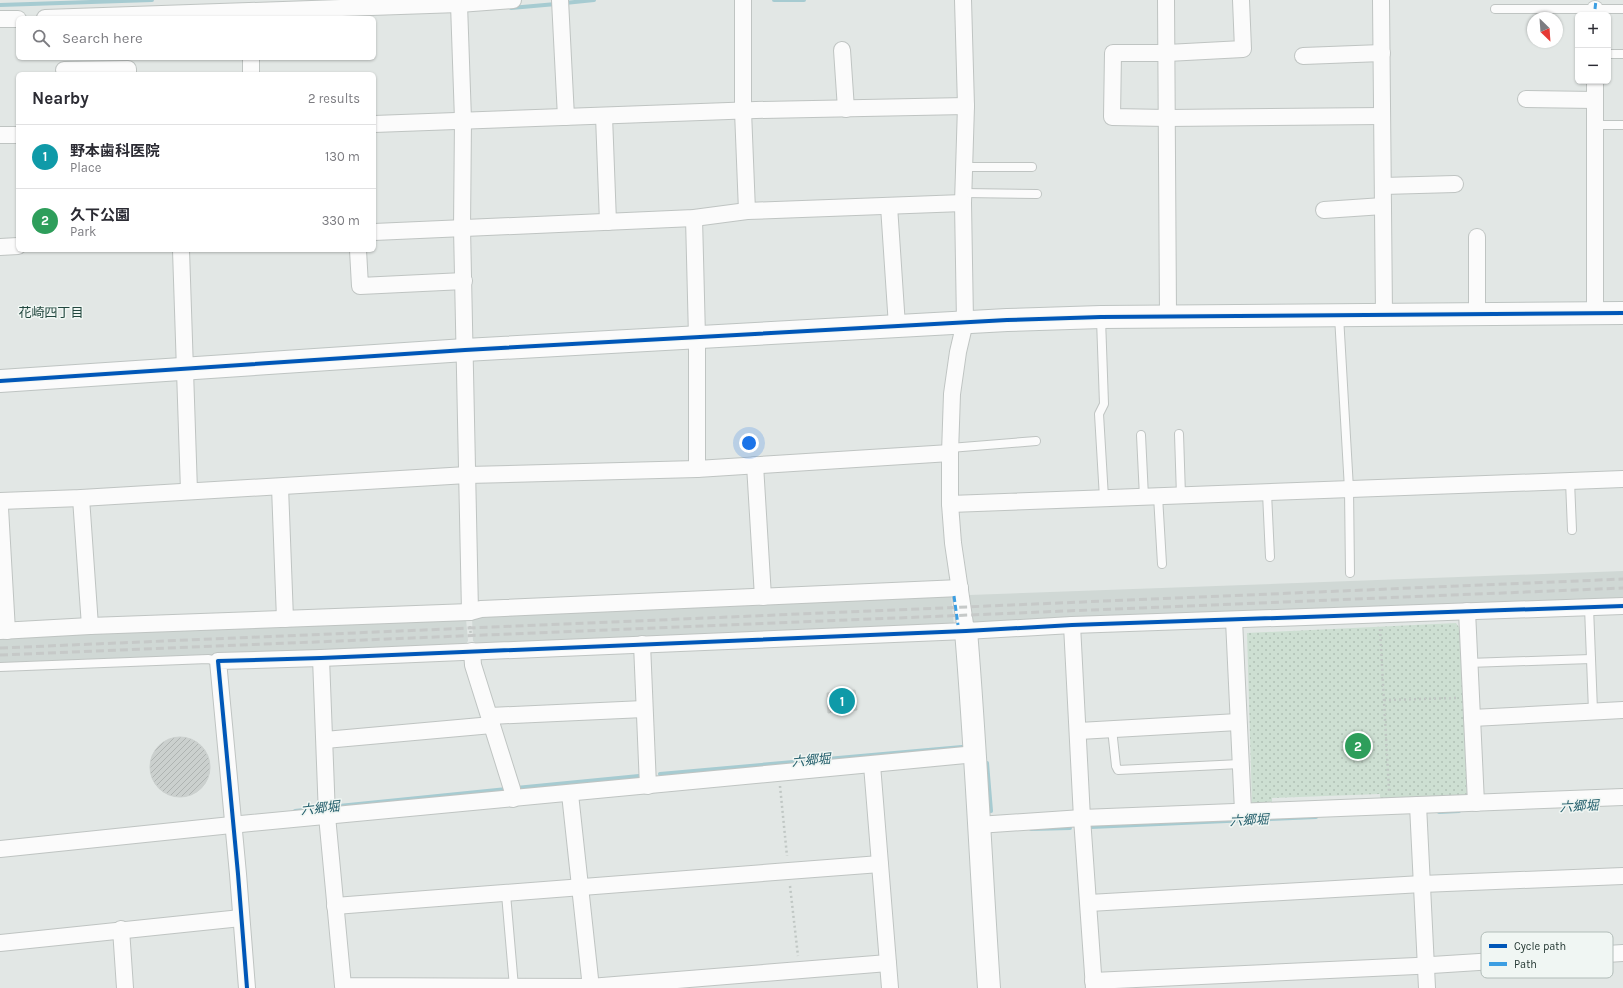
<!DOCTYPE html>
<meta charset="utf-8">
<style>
body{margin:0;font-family:Karla,"Noto Sans JP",sans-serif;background:#f7f7f7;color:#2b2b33}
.controls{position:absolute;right:12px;top:12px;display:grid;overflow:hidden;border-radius:6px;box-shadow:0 1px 3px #0004}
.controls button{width:36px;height:36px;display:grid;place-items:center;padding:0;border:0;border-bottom:1px solid #e1e1e2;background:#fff;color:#2b2b33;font:20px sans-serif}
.compass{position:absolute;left:1527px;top:12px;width:36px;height:36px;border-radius:50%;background:#fff;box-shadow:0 1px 3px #0004;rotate:155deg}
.you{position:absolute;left:749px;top:443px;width:14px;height:14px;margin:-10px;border:3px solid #fff;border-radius:50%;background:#1a73e8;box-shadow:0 0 0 6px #1a73e833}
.badge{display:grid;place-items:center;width:26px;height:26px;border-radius:50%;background:#667571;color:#fff;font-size:13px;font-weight:700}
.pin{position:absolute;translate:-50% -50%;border:2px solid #fff;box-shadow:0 1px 4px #0006}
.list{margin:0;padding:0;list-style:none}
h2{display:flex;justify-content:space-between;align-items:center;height:52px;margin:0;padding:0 16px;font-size:17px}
h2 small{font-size:13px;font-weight:400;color:#7c7c81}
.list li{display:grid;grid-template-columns:26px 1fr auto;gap:12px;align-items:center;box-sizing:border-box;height:64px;padding:0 16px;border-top:1px solid #e1e1e2}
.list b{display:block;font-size:15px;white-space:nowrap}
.list p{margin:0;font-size:13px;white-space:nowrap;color:#7c7c81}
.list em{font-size:13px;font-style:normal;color:#7c7c81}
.icon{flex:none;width:22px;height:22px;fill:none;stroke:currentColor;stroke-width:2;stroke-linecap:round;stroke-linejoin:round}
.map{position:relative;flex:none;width:1623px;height:988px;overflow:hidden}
.search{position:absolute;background:#fff;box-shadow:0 1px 3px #0004;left:16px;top:16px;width:360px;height:44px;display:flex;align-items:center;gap:10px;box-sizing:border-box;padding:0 14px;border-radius:6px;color:#7c7c81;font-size:15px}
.panel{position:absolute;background:#fff;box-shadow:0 1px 3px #0004;left:16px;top:72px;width:360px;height:180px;border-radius:6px}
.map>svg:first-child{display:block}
.built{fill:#d0d8d5}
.park{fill:url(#park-dots)}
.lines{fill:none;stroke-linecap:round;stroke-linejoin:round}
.stream{stroke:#a6cbd1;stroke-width:4}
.building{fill:url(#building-hatch);stroke:#cbd0ce}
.lane-casing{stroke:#bfc4c2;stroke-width:10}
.street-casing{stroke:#bfc4c2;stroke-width:18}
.secondary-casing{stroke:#bec4c2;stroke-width:24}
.path{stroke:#c0c7c4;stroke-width:2.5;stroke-dasharray:2 3;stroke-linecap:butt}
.lane{stroke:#fbfbfb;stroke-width:8}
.street{stroke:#fbfbfb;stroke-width:16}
.secondary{stroke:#fbfbfb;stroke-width:22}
.rail{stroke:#c6c9c8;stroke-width:3;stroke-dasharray:8 4;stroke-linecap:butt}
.quiet{stroke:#3c9ee2;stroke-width:3;stroke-dasharray:6 3;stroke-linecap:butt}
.cycleway-casing{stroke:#f0f6f3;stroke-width:6}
.cycleway{stroke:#0057b8;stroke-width:4}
.labels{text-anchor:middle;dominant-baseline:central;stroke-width:3;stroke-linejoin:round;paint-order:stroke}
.neighbourhood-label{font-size:13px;fill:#21473e;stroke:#f0f6f3}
.water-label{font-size:13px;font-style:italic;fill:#245f6c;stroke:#f0f6f3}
.key{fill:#f0f6f3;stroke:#b2bdb9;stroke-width:1}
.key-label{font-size:11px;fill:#233732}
</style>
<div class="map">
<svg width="1623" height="988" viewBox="0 0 1623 988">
<defs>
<pattern id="park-dots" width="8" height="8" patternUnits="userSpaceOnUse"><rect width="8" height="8" fill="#cddfd2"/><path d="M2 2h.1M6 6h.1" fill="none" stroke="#b0c0b5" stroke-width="1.8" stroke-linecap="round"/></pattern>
<pattern id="building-hatch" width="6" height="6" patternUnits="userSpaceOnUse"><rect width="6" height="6" fill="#cbd0ce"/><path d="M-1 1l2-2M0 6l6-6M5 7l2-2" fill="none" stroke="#aeb3b1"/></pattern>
</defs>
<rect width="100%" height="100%" fill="#e2e7e5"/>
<!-- built -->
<g class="built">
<polygon points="1623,571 1623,598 1387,607 973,626 969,595"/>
<polygon points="951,594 954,626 477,644 473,641 472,618 474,616 768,605"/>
<polygon points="466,619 468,641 466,644 225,656 0,664 0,638"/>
</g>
<!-- park -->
<polygon class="park" points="1456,623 1460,629 1467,797 1380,800 1380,794 1272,798 1272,804 1252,805 1247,633"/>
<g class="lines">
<!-- stream -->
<g class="stream">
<polyline points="774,0 804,0"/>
<polyline points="565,3 594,0"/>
<polyline points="0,5 152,0"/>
<polyline points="511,8 556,4"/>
<polyline points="987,763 991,811"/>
<polyline points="660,774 962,747"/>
<polyline points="516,788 639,776"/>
<polyline points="329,807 507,789"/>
<polyline points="295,811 322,808"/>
<polyline points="1439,812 1459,811"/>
<polyline points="1091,827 1316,817"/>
<polyline points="1031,829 1070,828"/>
</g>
</g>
<!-- building -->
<g class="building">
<polygon points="855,690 857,710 828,713 827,693"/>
<circle cx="180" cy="767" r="30"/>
</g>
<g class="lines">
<!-- lane casing -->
<g class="lane-casing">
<g id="lane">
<polyline points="1495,9 1623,9"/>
<polyline points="1608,54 1623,54"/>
<polyline points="1595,125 1623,125"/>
<polyline points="964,167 1032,167"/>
<polyline points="964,193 1037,194"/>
<polyline points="1339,316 1349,489 1350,573"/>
<polyline points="1101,319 1104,404 1099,414 1104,498"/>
<polyline points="1179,434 1181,496"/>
<polyline points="1141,435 1144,497"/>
<polyline points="950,448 1036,441"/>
<polyline points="1570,481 1572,530"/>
<polyline points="1267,493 1270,557"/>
<polyline points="1158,496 1162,564"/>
<polyline points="1589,607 1593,711"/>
<polyline points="1468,663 1591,659"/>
<polyline points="0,667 208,659 218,661"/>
<polyline points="1112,729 1116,766 1118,770 1240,764"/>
<polyline points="506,894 514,987"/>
</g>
</g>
<!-- street casing -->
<g class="street-casing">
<g id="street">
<polyline points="560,0 566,117"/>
<polyline points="743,0 743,111 747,211"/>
<polyline points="963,0 966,106 963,203 965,322 958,352 952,394 950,453 950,504 953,543 966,631"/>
<polyline points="1166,0 1168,316"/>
<polyline points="1241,0 1243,49 1167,53 1113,53 1112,117 1167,118 1382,116"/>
<polyline points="1381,0 1384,315"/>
<polyline points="459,4 463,120 462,228 470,612"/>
<polyline points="1595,15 1595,9"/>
<polyline points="45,18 459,4 513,0"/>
<polyline points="0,19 18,19"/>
<polyline points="842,50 846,109"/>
<polyline points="1303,56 1382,53"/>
<polyline points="251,58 251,74"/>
<polyline points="64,70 128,69 128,74"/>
<polyline points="1526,99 1595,100"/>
<polyline points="604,116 608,222"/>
<polyline points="374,124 756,110 966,106"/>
<polyline points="0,135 18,135"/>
<polyline points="1383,186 1455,184"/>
<polyline points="889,206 897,326"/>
<polyline points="1324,210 1383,206"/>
<polyline points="694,218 697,337 697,469"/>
<polyline points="374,232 694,218 747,211 963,203"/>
<polyline points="1477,237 1477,314"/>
<polyline points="0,247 18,246"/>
<polyline points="181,250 189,491"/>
<polyline points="358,250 360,286 464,281"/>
<polyline points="1595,314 1595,81"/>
<polyline points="755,465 763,597"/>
<polyline points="280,487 285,619"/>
<polyline points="81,498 90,626"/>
<polyline points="0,501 81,498 467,475 697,469 950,453"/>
<polyline points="950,504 1623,479"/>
<polyline points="0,508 7,631"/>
<polyline points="1467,611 1476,803"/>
<polyline points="1234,620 1243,811"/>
<polyline points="1072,625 1082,818 1094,988"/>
<polyline points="0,631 90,626 470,612 481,609 960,588"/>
<polyline points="642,644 648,786"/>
<polyline points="472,651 473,665 512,789 513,799"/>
<polyline points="321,658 327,816 343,986 590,987 888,963"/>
<polyline points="490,716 644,709"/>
<polyline points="1472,718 1623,710"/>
<polyline points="1079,731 1238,722"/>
<polyline points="325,740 492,725"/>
<polyline points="872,765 890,988"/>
<polyline points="570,794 591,988"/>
<polyline points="1418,805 1427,988"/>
<polyline points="978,825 1082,818 1623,797"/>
<polyline points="0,849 241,824 976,754"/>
<polyline points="1089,903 1422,884 1623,876"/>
<polyline points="335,906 880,864"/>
<polyline points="121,929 125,988"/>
<polyline points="0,943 241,918"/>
<polyline points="1093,981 1416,966 1623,953"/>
<polyline points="247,988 238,874 218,661 321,658 966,631 1072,625 1623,606"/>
</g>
</g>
<!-- secondary casing -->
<g class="secondary-casing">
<g id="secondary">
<polyline points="0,381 465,350 1007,320 1101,317 1623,313"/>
<path d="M966 631C976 750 981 869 989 988"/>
</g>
</g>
<!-- path -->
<g class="path">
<polyline points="470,626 471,637"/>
<polyline points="1380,629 1389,791"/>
<polyline points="1384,700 1457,698"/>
<polyline points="780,786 787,856"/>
<polyline points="790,886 798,956"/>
</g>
<!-- lane -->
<use href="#lane" class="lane"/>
<!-- street -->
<use href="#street" class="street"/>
<!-- secondary -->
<use href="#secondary" class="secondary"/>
<!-- rail -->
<g class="rail">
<polyline points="0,648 1623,579"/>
<polyline points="0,655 1623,588"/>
</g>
<!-- quiet -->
<g class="quiet">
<polyline points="1595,9 1596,0"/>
<polyline points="954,596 958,625"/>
</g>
<!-- cycleway casing -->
<g class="cycleway-casing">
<g id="cycleway">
<polyline points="0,381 465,350 1007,320 1101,317 1623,313"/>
<polyline points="247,988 238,874 218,661 321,658 966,631 1072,625 1623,606"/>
</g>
</g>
<!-- cycleway -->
<use href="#cycleway" class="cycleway"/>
</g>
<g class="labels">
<!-- neighbourhood labels -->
<g class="neighbourhood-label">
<text x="51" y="312">花崎四丁目</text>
</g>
<!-- water labels -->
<g class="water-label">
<text transform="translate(811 760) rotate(-5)">六郷堀</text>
<text transform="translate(1579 806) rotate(-3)">六郷堀</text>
<text transform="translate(320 808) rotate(-6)">六郷堀</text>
<text transform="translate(1249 820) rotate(-3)">六郷堀</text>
</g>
</g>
<!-- legend -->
<rect x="1481" y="932" width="132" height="46" rx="6" class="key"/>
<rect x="1489" y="944" width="18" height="4" fill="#0057b8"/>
<rect x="1489" y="962" width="18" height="4" fill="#3c9ee2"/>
<g class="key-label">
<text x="1514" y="950">Cycle path</text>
<text x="1514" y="968">Path</text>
</g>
</svg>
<div class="controls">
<button>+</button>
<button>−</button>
</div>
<svg class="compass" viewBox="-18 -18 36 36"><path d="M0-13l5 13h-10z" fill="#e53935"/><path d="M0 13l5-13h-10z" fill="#7c7c81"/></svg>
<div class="you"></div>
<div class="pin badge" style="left:842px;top:701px;background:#0f9aa8">1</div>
<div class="pin badge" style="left:1358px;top:746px;background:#2e9e5b">2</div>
<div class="search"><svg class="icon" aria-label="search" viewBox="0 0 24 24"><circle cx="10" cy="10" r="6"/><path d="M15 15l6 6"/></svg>Search here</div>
<section class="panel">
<h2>Nearby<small>2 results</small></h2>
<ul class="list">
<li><span class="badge" style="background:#0f9aa8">1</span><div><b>野本歯科医院</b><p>Place</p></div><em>130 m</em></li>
<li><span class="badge" style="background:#2e9e5b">2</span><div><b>久下公園</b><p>Park</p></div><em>330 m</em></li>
</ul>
</section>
</div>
